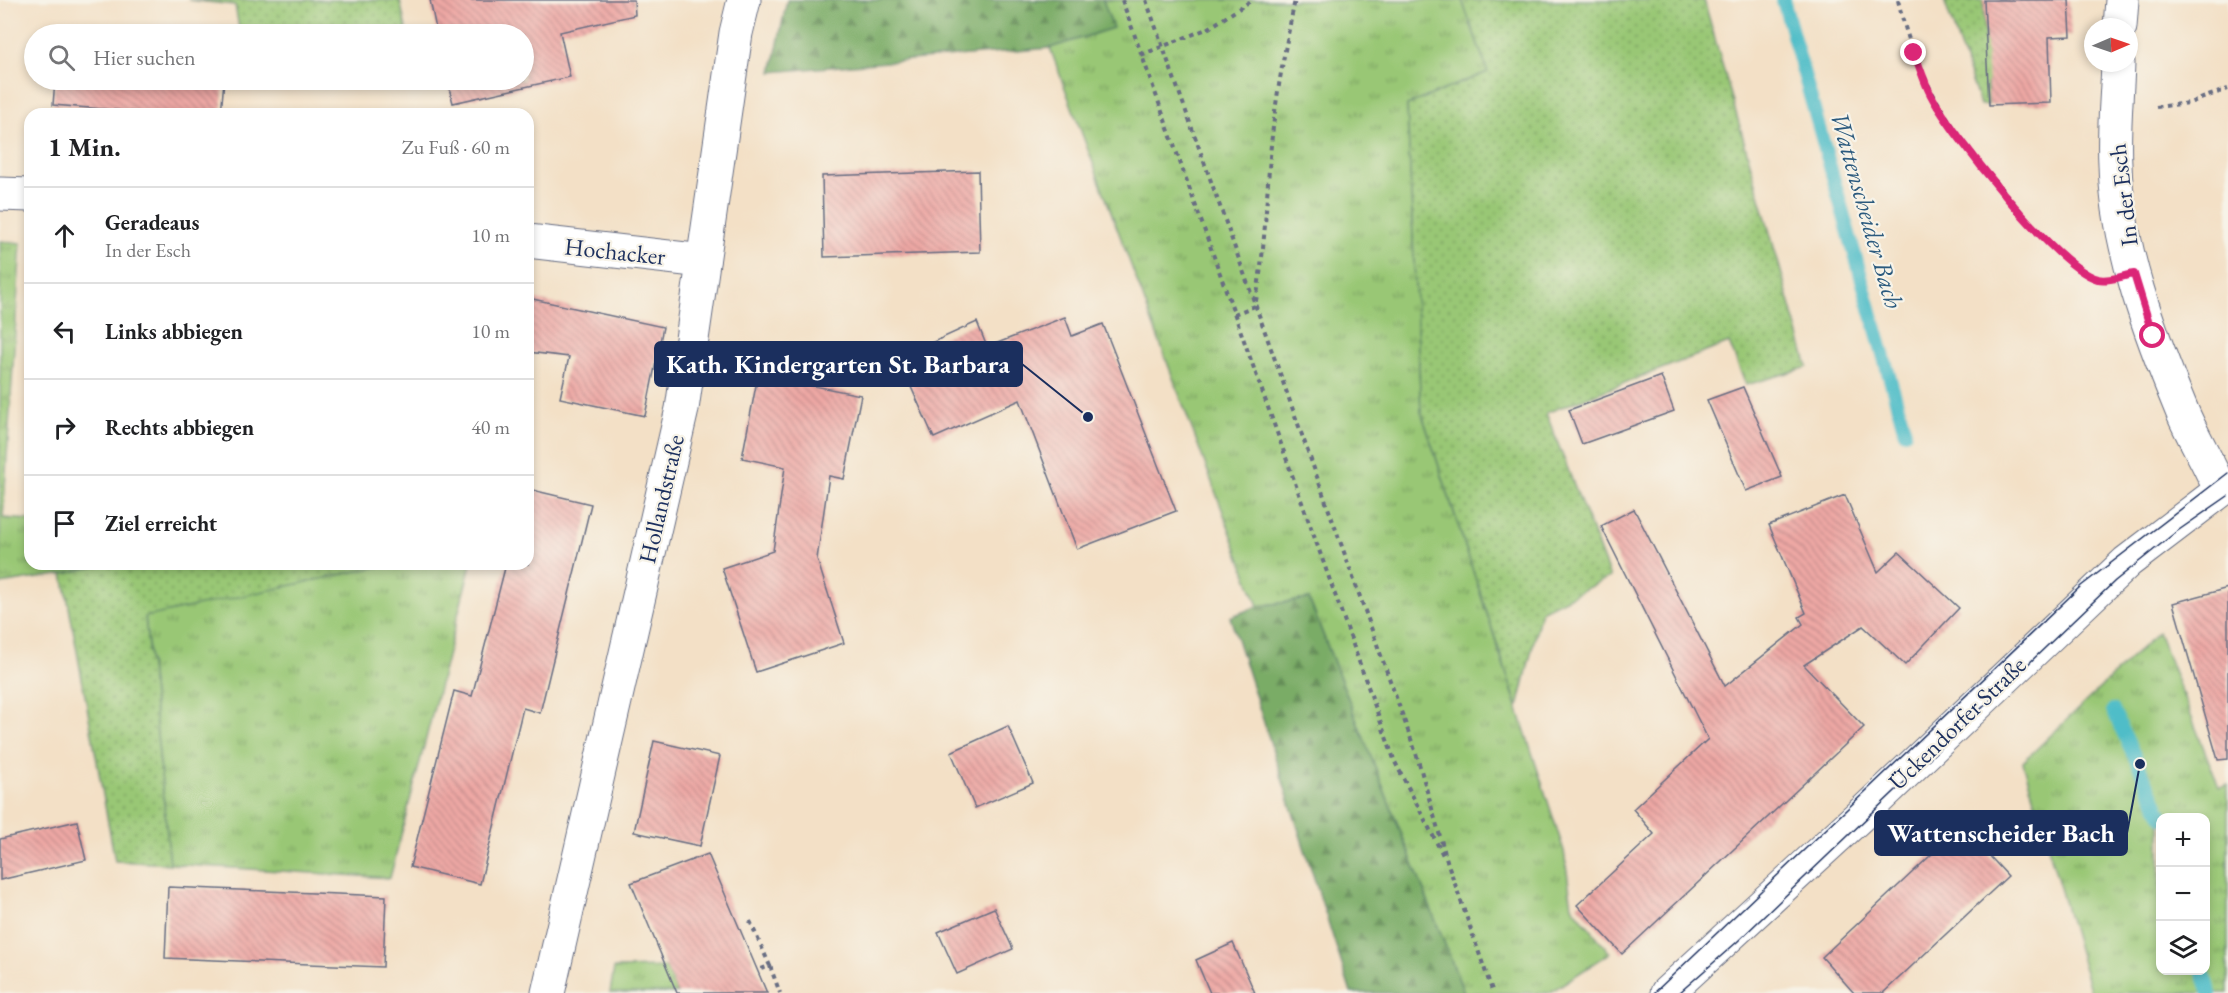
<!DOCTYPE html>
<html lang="de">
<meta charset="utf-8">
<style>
body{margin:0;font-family:"EB Garamond",serif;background:#f2f2f2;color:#202124}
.controls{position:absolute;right:18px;bottom:18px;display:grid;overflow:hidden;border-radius:12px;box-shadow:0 3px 9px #0003}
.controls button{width:54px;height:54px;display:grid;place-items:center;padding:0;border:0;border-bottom:2px solid #e0e0e0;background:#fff;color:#202124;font:30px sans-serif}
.compass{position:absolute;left:2084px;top:18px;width:54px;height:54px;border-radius:50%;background:#fff;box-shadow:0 3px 9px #0003;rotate:88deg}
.stop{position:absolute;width:18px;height:18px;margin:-14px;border:4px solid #db2777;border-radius:50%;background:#fff}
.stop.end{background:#db2777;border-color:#fff;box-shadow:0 2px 6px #0008}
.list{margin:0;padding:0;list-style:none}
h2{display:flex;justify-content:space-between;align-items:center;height:78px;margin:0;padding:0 24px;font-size:26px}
h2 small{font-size:20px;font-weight:400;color:#757577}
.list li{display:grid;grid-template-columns:39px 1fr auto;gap:18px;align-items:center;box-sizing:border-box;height:96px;padding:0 24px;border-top:2px solid #e0e0e0}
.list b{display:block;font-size:22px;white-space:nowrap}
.list p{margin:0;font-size:20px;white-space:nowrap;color:#757577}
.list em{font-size:20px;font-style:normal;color:#757577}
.icon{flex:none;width:33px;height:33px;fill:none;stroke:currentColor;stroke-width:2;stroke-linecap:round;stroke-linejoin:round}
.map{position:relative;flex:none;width:2228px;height:993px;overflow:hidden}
.search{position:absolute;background:#fff;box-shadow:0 3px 9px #0003;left:24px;top:24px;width:510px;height:66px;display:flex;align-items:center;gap:15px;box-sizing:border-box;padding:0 21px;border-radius:33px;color:#757577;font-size:22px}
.panel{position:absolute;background:#fff;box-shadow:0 3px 9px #0003;left:24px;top:108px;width:510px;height:462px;border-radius:18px}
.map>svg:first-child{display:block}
.grass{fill:url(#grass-tufts);stroke:#5a7b6a;stroke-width:1.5;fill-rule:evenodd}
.forest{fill:url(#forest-firs);stroke:#4a6e62;stroke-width:1.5}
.garden{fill:url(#garden-dots);stroke:#5a7b6a;stroke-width:1.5}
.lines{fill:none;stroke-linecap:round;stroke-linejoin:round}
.stream{stroke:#4fbdc8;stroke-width:14}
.building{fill:url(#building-back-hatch)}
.minor-casing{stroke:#676d82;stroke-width:35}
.major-casing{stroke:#676d82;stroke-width:35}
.path{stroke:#676d82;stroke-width:4;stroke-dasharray:4.5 4.5;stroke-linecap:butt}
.minor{stroke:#fff;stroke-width:33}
.major{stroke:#fff;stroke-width:33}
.tram{stroke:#1b2f5e;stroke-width:1.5}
.route{stroke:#db2777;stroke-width:8}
.labels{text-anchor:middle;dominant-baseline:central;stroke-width:4.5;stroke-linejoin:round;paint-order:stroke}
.street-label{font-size:24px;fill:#1b2f5e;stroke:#f7f3e8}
.water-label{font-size:26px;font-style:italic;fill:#2b5a7e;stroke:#f7f3e8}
.leader{fill:none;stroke:#1b2f5e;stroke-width:2}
.callout-dot{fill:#1b2f5e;stroke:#f7f3e8;stroke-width:2}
.callout{fill:#1b2f5e;stroke:#1b2f5e;stroke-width:2}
.callout-label{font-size:26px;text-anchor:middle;font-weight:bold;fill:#fff}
</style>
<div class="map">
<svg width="2228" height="993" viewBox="0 0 2228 993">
<defs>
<pattern id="grass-tufts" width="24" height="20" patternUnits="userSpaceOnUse" patternTransform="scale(1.5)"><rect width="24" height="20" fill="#99c775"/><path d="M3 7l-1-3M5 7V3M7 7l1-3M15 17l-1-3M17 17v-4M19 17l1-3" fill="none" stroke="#7ca263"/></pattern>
<pattern id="forest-firs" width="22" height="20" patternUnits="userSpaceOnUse" patternTransform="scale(1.5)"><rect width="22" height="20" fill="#7aac66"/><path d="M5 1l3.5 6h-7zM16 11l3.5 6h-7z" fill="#638c57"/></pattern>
<pattern id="garden-dots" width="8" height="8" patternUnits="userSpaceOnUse" patternTransform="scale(1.5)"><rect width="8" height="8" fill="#99c775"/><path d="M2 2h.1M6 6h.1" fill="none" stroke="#7ca263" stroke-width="1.8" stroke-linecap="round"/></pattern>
<pattern id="building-back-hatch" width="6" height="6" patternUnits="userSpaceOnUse" patternTransform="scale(1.5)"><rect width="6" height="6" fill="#eea8a4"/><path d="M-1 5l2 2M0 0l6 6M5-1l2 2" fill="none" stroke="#c08989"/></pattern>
</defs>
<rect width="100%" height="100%" fill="#f7f3e8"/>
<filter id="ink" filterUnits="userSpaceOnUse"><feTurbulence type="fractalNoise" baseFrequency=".0167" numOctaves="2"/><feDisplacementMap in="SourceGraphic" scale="12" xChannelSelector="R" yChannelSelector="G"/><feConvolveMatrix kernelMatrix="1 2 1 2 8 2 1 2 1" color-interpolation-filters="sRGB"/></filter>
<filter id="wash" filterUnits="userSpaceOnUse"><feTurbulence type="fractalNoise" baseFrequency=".008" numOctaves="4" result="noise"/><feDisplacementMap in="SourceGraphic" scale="24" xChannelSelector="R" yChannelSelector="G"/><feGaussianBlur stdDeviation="1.35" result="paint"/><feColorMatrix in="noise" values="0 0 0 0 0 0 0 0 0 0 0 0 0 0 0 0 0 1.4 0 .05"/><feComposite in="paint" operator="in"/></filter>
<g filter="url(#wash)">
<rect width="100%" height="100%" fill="#f3e0c6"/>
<!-- grass -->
<g class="grass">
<polygon points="1103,0 1462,0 1488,72 1407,105 1421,411 1564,851 1572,906 1610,953 1549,993 1464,993 1309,599 1258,606 1050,48 1112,28"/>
<polygon points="0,241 21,243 3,518 30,520 30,564 107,564 63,574 0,584"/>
<polygon points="390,564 471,564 390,878 170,864 145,616"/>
<path d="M2158 632 2219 787 2228 785V993H2091L2023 762ZM2160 818H2206V970H2160Z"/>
<polygon points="666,967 677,993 610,993 614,968"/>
</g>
<!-- forest -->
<g class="forest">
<polygon points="787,0 1103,0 1113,28 1050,48 772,72"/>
<polygon points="1309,599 1464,993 1351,993 1230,617 1258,606"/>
</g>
<!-- garden -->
<g class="garden">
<polygon points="188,0 400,0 407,34 240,34 235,5"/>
<polygon points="1462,0 1704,0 1808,367 1746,385 1729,343 1546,413 1610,577 1541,611 1518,708 1421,411 1407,105 1488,72"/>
<polygon points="1944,0 1983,0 1985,41 2028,40 2050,81 1987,84 1988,105 1980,105"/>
<polygon points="107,564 390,564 145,617 170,864 115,861 63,574"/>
</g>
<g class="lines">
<!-- stream -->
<g class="stream">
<polyline points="1783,0 1905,432"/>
<polyline points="2113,710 2163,818"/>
<polyline points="2202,970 2210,993"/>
</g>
</g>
<g id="blocks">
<!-- building -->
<g class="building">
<polygon points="430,0 634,0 635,15 560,32 570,77 453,103 447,80 524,80 524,34 437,34"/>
<polygon points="1984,0 2069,0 2071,36 2049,37 2051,103 1989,105"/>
<polygon points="60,28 134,34 59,34"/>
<polygon points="55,80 224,80 221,114 164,114 53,105"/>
<polygon points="978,171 980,252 824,257 822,176"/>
<polygon points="528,298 663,327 645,416 560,398 569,357 528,352"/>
<polygon points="1065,317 1072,336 1103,324 1176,511 1077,549 1020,400 934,438 898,358 977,322 987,347"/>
<polygon points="758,375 861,395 844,479 829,476 817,559 844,643 756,672 722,568 773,551 785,467 742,458"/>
<polygon points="1661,376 1674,411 1582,444 1569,410"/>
<polygon points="1743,387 1782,477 1746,491 1707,400"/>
<polygon points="528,489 591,504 540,713 523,708 480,884 410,867 454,691 472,696 506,564 528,564"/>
<polygon points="1845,495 1878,572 1899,552 1959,608 1905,665 1863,626 1804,665 1864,727 1622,954 1577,905 1654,834 1633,809 1708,739 1601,526 1634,509 1725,686 1803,624 1799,617 1806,613 1769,525"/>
<polygon points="2228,588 2228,759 2218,760 2173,603"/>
<polygon points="1008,726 1033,783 975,808 951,752"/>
<polygon points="654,741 720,756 700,846 634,832"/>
<polygon points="77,821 86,860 0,880 0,839"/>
<polygon points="1962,826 2008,876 1883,993 1854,993 1822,957"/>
<polygon points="708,854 767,993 677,993 631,883"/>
<polygon points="168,887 386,896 383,967 165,958"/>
<polygon points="994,908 1013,949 957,974 938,932"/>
<polygon points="1233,943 1255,993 1210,993 1196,960"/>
</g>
</g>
</g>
<g filter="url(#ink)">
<use href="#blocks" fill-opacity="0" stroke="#676d82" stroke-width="1.5"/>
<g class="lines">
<!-- minor casing -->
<g class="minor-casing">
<g id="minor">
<polyline points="2120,27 2122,0"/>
<path d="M2118 63C2117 96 2113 130 2115 164 2117 246 2151 336 2182 411 2193 438 2209 462 2220 490"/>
<polyline points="0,194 30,195"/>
<polyline points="528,241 703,261"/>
<polyline points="548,993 682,409 736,33 744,0"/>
</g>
</g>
<!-- major casing -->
<g class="major-casing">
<polyline id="major" points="1667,993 1865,811 2127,562 2228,485"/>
</g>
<!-- path -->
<g class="path">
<polyline points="1122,0 1395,762 1443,855"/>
<polyline points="1146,0 1416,753 1448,864 1493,993"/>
<path d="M1898 0C1917 86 1958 139 2014 204 2036 230 2060 258 2090 275"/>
<polyline points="1141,55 1209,28 1252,0"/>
<polyline points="2156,107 2189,103 2228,89"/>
<path d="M1234 314 1255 306C1265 253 1266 199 1271 145 1276 96 1285 48 1295 0"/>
<polyline points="750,921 770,966 758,970"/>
<polyline points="770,966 780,993"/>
</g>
<!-- minor -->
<use href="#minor" class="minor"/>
<!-- major -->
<use href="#major" class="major"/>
<!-- tram -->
<g class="tram">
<polyline points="1654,993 2081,586 2228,473"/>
<polyline points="1679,993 1737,942 2115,581 2176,532 2228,496"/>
</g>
</g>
</g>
<g class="lines" filter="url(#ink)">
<!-- route -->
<path class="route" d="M1914 53C1920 67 1924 82 1931 95 1952 135 2058 269 2098 279 2108 282 2125 275 2134 274L2153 336"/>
</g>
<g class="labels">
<!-- street labels -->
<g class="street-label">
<text transform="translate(2123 195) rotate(-97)">In der Esch</text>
<text transform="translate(615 251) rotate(6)">Hochacker</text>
<text transform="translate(661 499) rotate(-77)">Hollandstraße</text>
<text transform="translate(1957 723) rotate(-44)">Ückendorfer Straße</text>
</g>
<!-- water labels -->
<g class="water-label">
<text transform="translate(1867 210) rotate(74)">Wattenscheider Bach</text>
</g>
</g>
<!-- callouts -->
<path class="leader" d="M1088 417L1022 364M2140 764L2127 833"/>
<g class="callout-dot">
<circle cx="1088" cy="417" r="6"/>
<circle cx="2140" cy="764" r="6"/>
</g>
<g class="callout">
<rect x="655" y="342" width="367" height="44" rx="6"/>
<rect x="1875" y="811" width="252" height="44" rx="6"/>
</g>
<g class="callout-label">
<text x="838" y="373">Kath. Kindergarten St. Barbara</text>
<text x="2001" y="842">Wattenscheider Bach</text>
</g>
</svg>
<div class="controls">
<button>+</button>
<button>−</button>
<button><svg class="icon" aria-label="layers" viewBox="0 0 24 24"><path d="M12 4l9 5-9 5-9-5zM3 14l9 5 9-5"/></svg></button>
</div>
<svg class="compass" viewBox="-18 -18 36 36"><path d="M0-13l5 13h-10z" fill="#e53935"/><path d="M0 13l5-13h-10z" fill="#757577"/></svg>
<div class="stop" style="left:2153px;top:336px"></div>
<div class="stop end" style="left:1914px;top:53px"></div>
<div class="search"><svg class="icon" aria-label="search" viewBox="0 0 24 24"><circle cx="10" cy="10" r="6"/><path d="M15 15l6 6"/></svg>Hier suchen</div>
<section class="panel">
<h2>1 Min.<small>Zu Fuß · 60 m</small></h2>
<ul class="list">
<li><svg class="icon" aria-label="ahead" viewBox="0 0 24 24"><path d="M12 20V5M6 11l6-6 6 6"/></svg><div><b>Geradeaus</b><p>In der Esch</p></div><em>10 m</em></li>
<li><svg class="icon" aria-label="left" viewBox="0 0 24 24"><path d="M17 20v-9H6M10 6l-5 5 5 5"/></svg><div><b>Links abbiegen</b></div><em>10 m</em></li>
<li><svg class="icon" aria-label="right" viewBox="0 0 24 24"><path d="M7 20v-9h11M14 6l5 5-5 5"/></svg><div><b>Rechts abbiegen</b></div><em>40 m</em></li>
<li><svg class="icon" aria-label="arrive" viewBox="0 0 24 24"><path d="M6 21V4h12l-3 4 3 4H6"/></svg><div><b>Ziel erreicht</b></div></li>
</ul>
</section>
</div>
